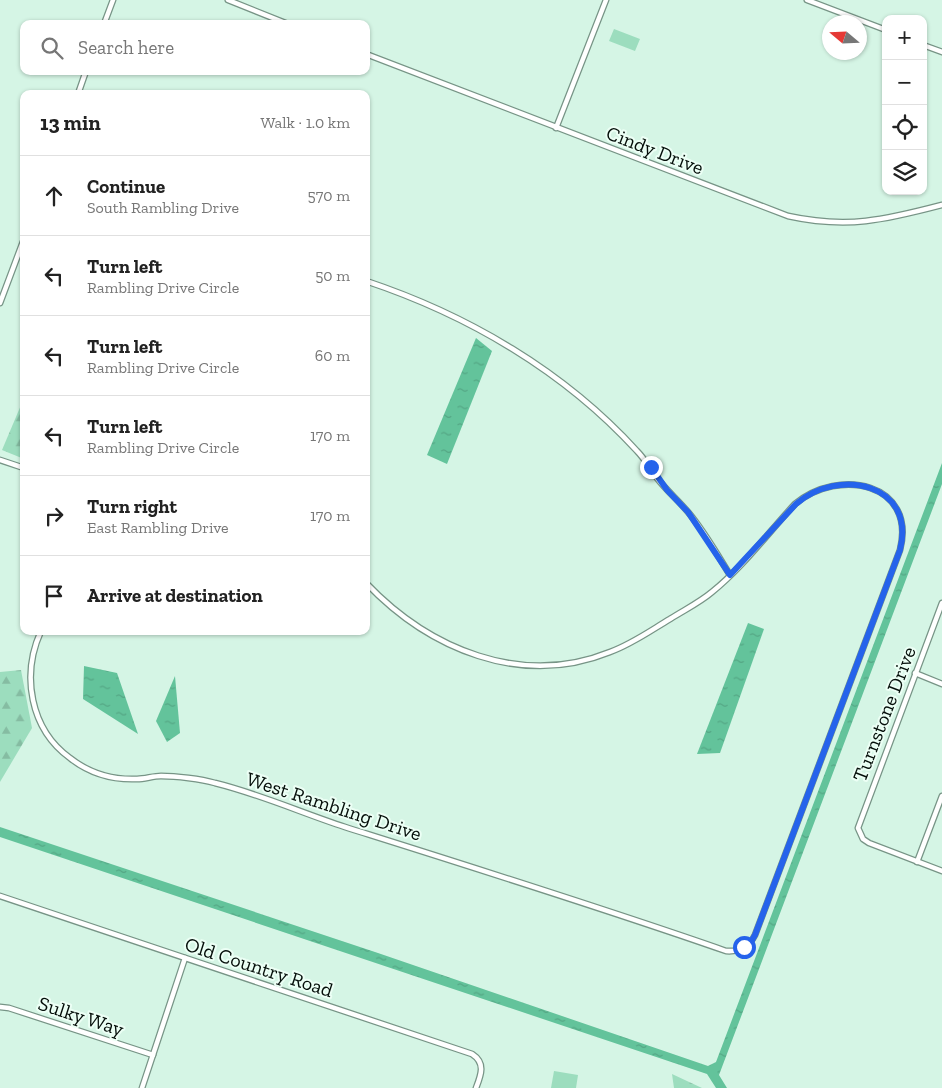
<!DOCTYPE html>
<meta charset="utf-8">
<style>
body{margin:0;font-family:"Zilla Slab",serif;background:#f6f6f6;color:#222}
.controls{position:absolute;right:15px;top:15px;display:grid;overflow:hidden;border-radius:10px;box-shadow:0 1px 4px #0004}
.controls button{width:45px;height:45px;display:grid;place-items:center;padding:0;border:0;border-bottom:1px solid #e0e0e0;background:#fff;color:#222;font:25px sans-serif}
.compass{position:absolute;left:822px;top:15px;width:45px;height:45px;border-radius:50%;background:#fff;box-shadow:0 1px 4px #0004;rotate:289deg}
.stop{position:absolute;width:15px;height:15px;margin:-11px;border:4px solid #2563eb;border-radius:50%;background:#fff}
.stop.end{background:#2563eb;border-color:#fff;box-shadow:0 1px 5px #0008}
.list{margin:0;padding:0;list-style:none}
h2{display:flex;justify-content:space-between;align-items:center;height:65px;margin:0;padding:0 20px;font-size:21px}
h2 small{font-size:16px;font-weight:400;color:#767676}
.list li{display:grid;grid-template-columns:32px 1fr auto;gap:15px;align-items:center;box-sizing:border-box;height:80px;padding:0 20px;border-top:1px solid #e0e0e0}
.list b{display:block;font-size:19px;white-space:nowrap}
.list p{margin:0;font-size:16px;white-space:nowrap;color:#767676}
.list em{font-size:16px;font-style:normal;color:#767676}
.icon{flex:none;width:28px;height:28px;fill:none;stroke:currentColor;stroke-width:2;stroke-linecap:round;stroke-linejoin:round}
.map{position:relative;flex:none;width:942px;height:1088px;overflow:hidden}
.search{position:absolute;background:#fff;box-shadow:0 1px 4px #0004;left:20px;top:20px;width:350px;height:55px;display:flex;align-items:center;gap:12px;box-sizing:border-box;padding:0 18px;border-radius:10px;color:#767676;font-size:19px}
.panel{position:absolute;background:#fff;box-shadow:0 1px 4px #0004;left:20px;top:90px;width:350px;height:545px;border-radius:10px}
.map>svg:first-child{display:block}
.forest{fill:url(#forest-firs)}
.pitch{fill:#9cddbe}
.water{fill:url(#water-ripples)}
.lines{fill:none;stroke-linecap:round;stroke-linejoin:round}
.street-casing{stroke:#779486;stroke-width:7}
.street{stroke:#fff;stroke-width:4.5}
.route{stroke:#2563eb;stroke-width:6}
.labels{text-anchor:middle;dominant-baseline:central;stroke-width:4;stroke-linejoin:round;paint-order:stroke}
.street-label{font-size:20px;fill:#040e09;stroke:#ecfff5}
</style>
<div class="map">
<svg width="942" height="1088" viewBox="0 0 942 1088">
<defs>
<pattern id="forest-firs" width="22" height="20" patternUnits="userSpaceOnUse" patternTransform="scale(1.25)"><rect width="22" height="20" fill="#9cddbe"/><path d="M5 1l3.5 6h-7zM16 11l3.5 6h-7z" fill="#85bca2"/></pattern>
<pattern id="water-ripples" width="26" height="14" patternUnits="userSpaceOnUse" patternTransform="scale(1.25)"><rect width="26" height="14" fill="#63c39b"/><path d="M2 4q2-2 4 0t4 0M15 11q2-2 4 0t4 0" fill="none" stroke="#54a684"/></pattern>
</defs>
<rect width="100%" height="100%" fill="#d5f5e5"/>
<!-- forest -->
<g class="forest">
<polygon points="24,398 24,459 2,450"/>
<polygon points="21,670 32,728 0,782 0,672"/>
<polygon points="672,1074 702,1088 674,1088"/>
</g>
<!-- pitch -->
<g class="pitch">
<polygon points="614,29 640,39 635,51 609,41"/>
<polygon points="554,1071 578,1075 576,1088 551,1088"/>
</g>
<!-- water -->
<g class="water">
<polygon points="476,338 492,351 447,464 427,455"/>
<polygon points="942,463 942,484 719,1075 727,1088 716,1088 707,1074 0,837 0,827 378,953 708,1066 716,1062"/>
<polygon points="748,623 764,629 720,753 697,754"/>
<polygon points="84,666 117,673 138,734 83,699"/>
<polygon points="175,676 180,733 167,742 156,721"/>
</g>
<g class="lines">
<!-- street casing -->
<g class="street-casing">
<g id="street">
<polyline points="228,0 288,24"/>
<polyline points="807,0 886,30"/>
<polyline points="104,24 113,0"/>
<polyline points="923,45 942,52"/>
<path d="M366 54 788 216C847 229 885 220 942 205"/>
<polyline points="78,94 86,71"/>
<polyline points="556,128 606,0"/>
<path d="M366 281C468 315 564 371 637 451 645 459 650 469 657 478 666 490 678 500 688 512 704 531 717 554 730 575"/>
<polyline points="0,303 24,239"/>
<polyline points="0,460 24,468"/>
<polyline points="942,603 858,828 863,839 869,843 942,871"/>
<path d="M41 631C21 675 30 729 70 758 89 773 113 780 137 779 145 779 153 776 161 776 176 776 201 779 215 783 260 794 302 813 345 827 472 867 600 907 726 951 739 952 749 947 755 935L900 550C917 483 839 467 795 504 768 533 743 567 712 592 699 603 684 610 670 619 650 631 632 644 610 652 521 688 429 649 366 583"/>
<polyline points="915,673 942,684"/>
<polyline points="917,862 942,796"/>
<path d="M0 896 472 1054C486 1063 481 1075 476 1088"/>
<polyline points="0,1007 9,1008 153,1055"/>
<polyline points="142,1088 185,958"/>
</g>
</g>
<!-- street -->
<use href="#street" class="street"/>
</g>
<g class="lines">
<!-- route -->
<path class="route" d="M651 467 667 490 688 512 730 575 796 504C838 467 917 483 900 550L755 935 751 942 744 947"/>
</g>
<g class="labels">
<!-- street labels -->
<g class="street-label">
<text transform="translate(655 150) rotate(21)">Cindy Drive</text>
<text transform="translate(884 714) rotate(-69)">Turnstone Drive</text>
<text transform="translate(334 806) rotate(18)">West Rambling Drive</text>
<text transform="translate(259 967) rotate(18)">Old Country Road</text>
<text transform="translate(81 1016) rotate(18)">Sulky Way</text>
</g>
</g>
</svg>
<div class="controls">
<button>+</button>
<button>−</button>
<button><svg class="icon" aria-label="locate" viewBox="0 0 24 24"><circle cx="12" cy="12" r="6"/><path d="M12 2v4M12 18v4M2 12h4M18 12h4"/></svg></button>
<button><svg class="icon" aria-label="layers" viewBox="0 0 24 24"><path d="M12 4l9 5-9 5-9-5zM3 14l9 5 9-5"/></svg></button>
</div>
<svg class="compass" viewBox="-18 -18 36 36"><path d="M0-13l5 13h-10z" fill="#e53935"/><path d="M0 13l5-13h-10z" fill="#767676"/></svg>
<div class="stop" style="left:744px;top:947px"></div>
<div class="stop end" style="left:651px;top:467px"></div>
<div class="search"><svg class="icon" aria-label="search" viewBox="0 0 24 24"><circle cx="10" cy="10" r="6"/><path d="M15 15l6 6"/></svg>Search here</div>
<section class="panel">
<h2>13 min<small>Walk · 1.0 km</small></h2>
<ul class="list">
<li><svg class="icon" aria-label="ahead" viewBox="0 0 24 24"><path d="M12 20V5M6 11l6-6 6 6"/></svg><div><b>Continue</b><p>South Rambling Drive</p></div><em>570 m</em></li>
<li><svg class="icon" aria-label="left" viewBox="0 0 24 24"><path d="M17 20v-9H6M10 6l-5 5 5 5"/></svg><div><b>Turn left</b><p>Rambling Drive Circle</p></div><em>50 m</em></li>
<li><svg class="icon" aria-label="left" viewBox="0 0 24 24"><path d="M17 20v-9H6M10 6l-5 5 5 5"/></svg><div><b>Turn left</b><p>Rambling Drive Circle</p></div><em>60 m</em></li>
<li><svg class="icon" aria-label="left" viewBox="0 0 24 24"><path d="M17 20v-9H6M10 6l-5 5 5 5"/></svg><div><b>Turn left</b><p>Rambling Drive Circle</p></div><em>170 m</em></li>
<li><svg class="icon" aria-label="right" viewBox="0 0 24 24"><path d="M7 20v-9h11M14 6l5 5-5 5"/></svg><div><b>Turn right</b><p>East Rambling Drive</p></div><em>170 m</em></li>
<li><svg class="icon" aria-label="arrive" viewBox="0 0 24 24"><path d="M6 21V4h12l-3 4 3 4H6"/></svg><div><b>Arrive at destination</b></div></li>
</ul>
</section>
</div>
